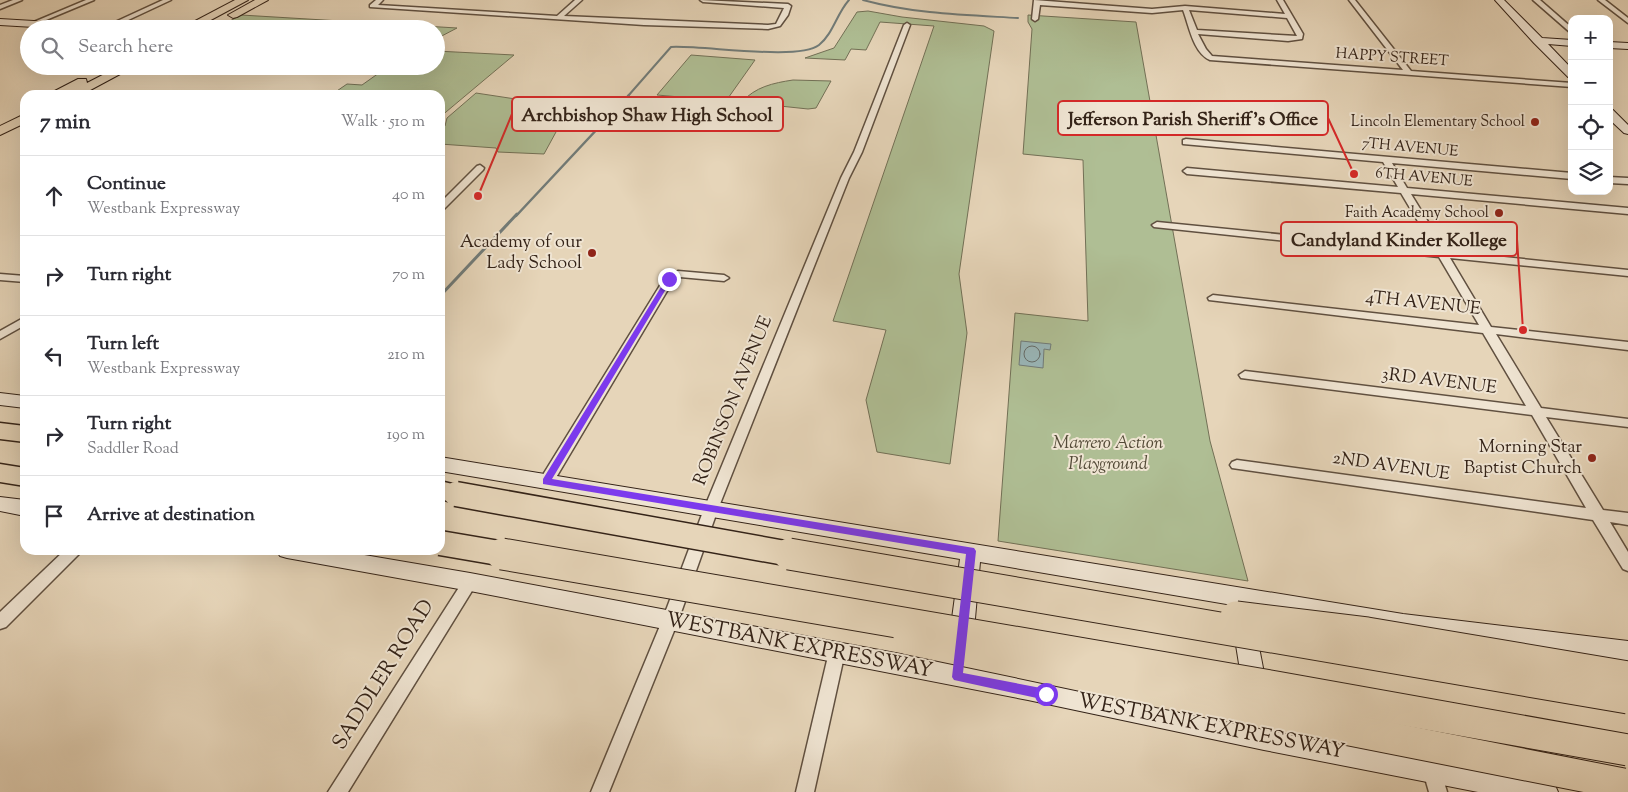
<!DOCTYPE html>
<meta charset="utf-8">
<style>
body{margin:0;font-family:"Sorts Mill Goudy",serif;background:#f7f7f7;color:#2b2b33}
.controls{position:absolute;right:15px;top:15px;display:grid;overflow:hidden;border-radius:10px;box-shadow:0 5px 20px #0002}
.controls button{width:45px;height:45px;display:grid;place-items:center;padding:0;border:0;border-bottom:1px solid #e1e1e2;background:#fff;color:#2b2b33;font:25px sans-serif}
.stop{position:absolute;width:15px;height:15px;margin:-11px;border:4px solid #7c3aed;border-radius:50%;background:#fff}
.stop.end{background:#7c3aed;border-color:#fff;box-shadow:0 1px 5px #0008}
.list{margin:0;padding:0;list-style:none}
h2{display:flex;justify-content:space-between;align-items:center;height:65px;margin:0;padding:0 20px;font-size:21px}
h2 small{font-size:16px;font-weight:400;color:#7c7c81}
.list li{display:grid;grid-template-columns:32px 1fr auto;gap:15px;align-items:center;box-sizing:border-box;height:80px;padding:0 20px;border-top:1px solid #e1e1e2}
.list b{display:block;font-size:19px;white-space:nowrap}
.list p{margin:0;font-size:16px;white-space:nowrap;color:#7c7c81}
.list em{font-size:16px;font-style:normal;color:#7c7c81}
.icon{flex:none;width:28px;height:28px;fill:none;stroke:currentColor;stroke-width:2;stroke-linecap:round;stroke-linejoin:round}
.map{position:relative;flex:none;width:1628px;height:792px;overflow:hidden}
.search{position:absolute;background:#fff;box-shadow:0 5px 20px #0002;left:20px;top:20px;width:425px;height:55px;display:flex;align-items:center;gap:12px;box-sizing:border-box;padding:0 18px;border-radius:28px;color:#7c7c81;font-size:19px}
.panel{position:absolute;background:#fff;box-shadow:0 5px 20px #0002;left:20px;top:90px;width:425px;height:465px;border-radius:15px}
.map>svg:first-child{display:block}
.green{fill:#afbe94;stroke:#727056}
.water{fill:#99b6b8;stroke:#717b78}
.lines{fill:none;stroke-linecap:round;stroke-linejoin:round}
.shore{stroke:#666c68;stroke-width:1}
.stream-far2{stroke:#717b78;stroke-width:2}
.stream-far1{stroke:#717b78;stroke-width:2.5}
.stream{stroke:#717b78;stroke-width:3}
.street-casing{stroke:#605040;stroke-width:3}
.secondary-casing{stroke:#342318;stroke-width:2}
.primary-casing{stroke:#342318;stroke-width:2}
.highway-casing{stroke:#342318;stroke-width:3}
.street{fill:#efe4d2;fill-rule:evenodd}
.secondary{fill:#efe4d2;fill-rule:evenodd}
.primary{fill:#e6d5b9;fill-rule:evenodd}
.highway{fill:#e6d5b9;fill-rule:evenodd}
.highway-bridge-far1-casing{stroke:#342318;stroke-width:27;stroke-linecap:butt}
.highway-bridge-casing{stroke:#342318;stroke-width:33;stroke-linecap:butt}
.highway-bridge-far1{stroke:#e6d5b9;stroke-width:24}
.highway-bridge{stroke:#e6d5b9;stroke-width:31}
.route{fill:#7c3aed}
.poi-dot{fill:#8f2418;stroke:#efe4d2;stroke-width:2}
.labels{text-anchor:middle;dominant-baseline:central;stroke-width:4;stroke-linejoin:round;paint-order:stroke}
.far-street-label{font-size:15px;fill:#342318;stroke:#efe4d2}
.far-poi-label{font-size:15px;fill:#342318;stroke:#efe4d2;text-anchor:end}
.poi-label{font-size:18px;fill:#342318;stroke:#efe4d2;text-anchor:end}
.street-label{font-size:18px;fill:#342318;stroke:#efe4d2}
.park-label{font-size:18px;font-style:italic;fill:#534a37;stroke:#efe4d2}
.near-street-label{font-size:21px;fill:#342318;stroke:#efe4d2}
.leader{fill:none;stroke:#d62828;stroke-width:2}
.callout-dot{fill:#d62828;stroke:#efe4d2;stroke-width:2}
.callout{fill:#efe4d2;stroke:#d62828;stroke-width:2}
.callout-label{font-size:19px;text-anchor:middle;font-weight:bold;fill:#342318}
</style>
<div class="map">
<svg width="1628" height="792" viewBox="0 0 1628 792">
<rect width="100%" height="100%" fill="#e6d5b9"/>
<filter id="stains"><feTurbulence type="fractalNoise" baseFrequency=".004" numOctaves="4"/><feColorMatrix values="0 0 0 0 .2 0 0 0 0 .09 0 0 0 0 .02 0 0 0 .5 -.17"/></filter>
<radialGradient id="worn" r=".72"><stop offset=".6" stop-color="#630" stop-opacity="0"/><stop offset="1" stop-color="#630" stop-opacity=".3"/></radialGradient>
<!-- green -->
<g class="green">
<polygon points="868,11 902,17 984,26 994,31 959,274 967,333 950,464 877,452 866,400 886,330 833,321 934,26 880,22 866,50 851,49 845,60 805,58 834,48 857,12"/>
<polygon points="241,15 457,28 436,39 436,29 215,29"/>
<polygon points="1028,15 1136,22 1210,441 1248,581 998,541 1015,313 1088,321 1083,160 1023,154 1032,29 1028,22"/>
<polygon points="436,51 514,55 440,117 440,95 331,95 347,84 362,85 386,68 370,66 436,66"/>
<polygon points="691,55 755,60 726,101 657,95"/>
<path d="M793 80 831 81 816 108 808 109 742 102C755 87 773 83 793 80Z"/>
<polygon points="476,93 555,105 568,110 544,154 498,152 496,148 440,144 440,131 445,126 447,118"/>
</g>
<!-- water -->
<polygon class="water" points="1021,341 1051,344 1050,350 1044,349 1043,368 1019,365"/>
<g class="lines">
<!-- shore -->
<circle class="shore" cx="1032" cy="354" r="8"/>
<!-- stream-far2 -->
<g class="stream-far2">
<path d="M863 0C914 14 966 15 1018 18"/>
<path d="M628 96 671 47C703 45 798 61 819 45 833 34 837 13 849 0"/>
</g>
<!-- stream-far1 -->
<polyline class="stream-far1" points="516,216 629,95"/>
<!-- stream -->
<polyline class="stream" points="440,296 517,214"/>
<!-- street casing -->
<g class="street-casing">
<g id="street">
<polygon points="13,0 22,0 0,9 0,5"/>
<polygon points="86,0 94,0 34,25 29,24"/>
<polygon points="163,0 171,0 109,29 102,28"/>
<polygon points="376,0 383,0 378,5 557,16 575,0 582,0 564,16 768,25 776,24 784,8 703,2 700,0 788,4 791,6 788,15 780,26 768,29 644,25 370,7 370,5"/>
<path d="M1034 0 1152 9 1185 6 1285 14 1277 0H1283L1303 34 1302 39 1288 41 1198 34 1206 49 1212 56 1403 70 1349 0H1355L1411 71 1572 83V87L1210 60C1193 53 1189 25 1183 10L1152 13 1040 5 1038 19 1035 21 1032 19ZM1189 10 1287 18 1297 36 1197 30Z"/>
<polygon points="1533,0 1540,0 1572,28 1572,34"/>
<polygon points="1598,0 1605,0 1628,18 1628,23"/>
<polygon points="907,23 910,25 862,152 849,178 718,509 678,621 609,792 591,792 662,621 704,509 841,178 854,152 904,25"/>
<polygon points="1186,139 1572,173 1572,179 1392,163 1407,188 1628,208 1628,214 1411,194 1446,251 1628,270 1628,276 1450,258 1491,327 1628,342 1628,350 1496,334 1541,408 1628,419 1628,427 1546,417 1603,510 1628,513 1628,525 1610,522 1628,552 1628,571 1623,569 1593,520 1232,468 1230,465 1232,462 1237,460 1586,508 1532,415 1241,378 1239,375 1245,371 1526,406 1483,333 1209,300 1208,298 1213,295 1479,325 1439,257 1154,227 1152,225 1157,222 1435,250 1401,193 1187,174 1183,171 1187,168 1398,187 1383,162 1183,144 1183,140"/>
<polygon points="480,165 484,168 483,170 443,210 440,211 440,203 477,166"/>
<polygon points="1609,177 1628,178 1628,184 1609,183"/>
<polygon points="678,271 724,275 729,278 724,281 680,277 673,281 551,486 541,486 539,482 541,478 664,279"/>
<polygon points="0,274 25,276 25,282 0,280"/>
<polygon points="25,317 25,325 0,339 0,331"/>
<polygon points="65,550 83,550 6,627 0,629 0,612"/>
<polygon points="470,576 475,578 478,582 475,586 348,792 328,792 465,578"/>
<polygon points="837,645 843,647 845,652 814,792 796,792 829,652 831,647"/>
<polygon points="1432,762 1439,765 1447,792 1429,792 1423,771 1425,765"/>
</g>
</g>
<!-- secondary casing -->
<g class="secondary-casing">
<g id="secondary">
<polygon points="1495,0 1504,0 1542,38 1572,40 1572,46 1548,44 1572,69 1572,78 1568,77 1534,43"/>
<polygon points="0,19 118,26 122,29 68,29 0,25"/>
<polygon points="1609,42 1628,43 1628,49 1609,48"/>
<polygon points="1609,109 1613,110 1628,125 1628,134 1624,133 1609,119"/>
<polygon points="0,393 25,396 25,408 0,405"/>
<polygon points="440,457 1403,614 1628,641 1628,661 1403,634 980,562 973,641 969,648 961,651 953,648 949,641 960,559 440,471"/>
<polygon points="0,497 25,500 25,516 0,511"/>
<polygon points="276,550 335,550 470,573 1028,678 1264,726 1545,779 1554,783 1558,792 1478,792 1264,750 1028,700 470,591 287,558 280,556"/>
<polygon points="1244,616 1252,619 1255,626 1267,689 1264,697 1255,700 1246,697 1243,689 1233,626 1236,619"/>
</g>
</g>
<!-- primary casing -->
<g class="primary-casing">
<g id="primary">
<polygon points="235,0 248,0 194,29 180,29"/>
<polygon points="255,0 268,0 237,17 233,18 228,15"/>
<polygon points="120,66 135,66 81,95 66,95 68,93 63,95 47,95 78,79 86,79 87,83"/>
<polygon points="25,114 25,123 0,135 0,126"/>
</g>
</g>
<!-- highway casing -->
<g class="highway-casing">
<g id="highway">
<polygon points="0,423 25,426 25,442 0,439"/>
<polygon points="0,464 25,468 25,486 0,482"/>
<polygon points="440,481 465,487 469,494 465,501 456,503 440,499"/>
</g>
</g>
<!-- street -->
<use href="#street" class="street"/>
<!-- secondary -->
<use href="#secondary" class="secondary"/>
<!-- primary -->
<use href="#primary" class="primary"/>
<!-- highway -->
<use href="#highway" class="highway"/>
<!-- highway-bridge-far1 casing -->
<g class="highway-bridge-far1-casing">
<g id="highway-bridge-far1">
<polyline points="456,494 796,555"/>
<polyline points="440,543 510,555"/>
</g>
</g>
<!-- highway-bridge casing -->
<g class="highway-bridge-casing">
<g id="highway-bridge">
<polyline points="502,554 1276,687 1628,750"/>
<polyline points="789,554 1628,698"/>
<polyline points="1236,617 1367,633 1628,677"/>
<polyline points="909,639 1203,701 1623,784"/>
</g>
</g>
<!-- highway-bridge-far1 -->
<use href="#highway-bridge-far1" class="highway-bridge-far1"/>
<!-- highway-bridge -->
<use href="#highway-bridge" class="highway-bridge"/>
</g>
<!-- route -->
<polygon class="route" points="669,277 672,279 552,479 974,548 976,551 963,673 1046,689 1050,691 1051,694 1050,698 1046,700 954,680 952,677 966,554 543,484 543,479 666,279"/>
<!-- markers -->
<g class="poi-dot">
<circle cx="1535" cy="122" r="5"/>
<circle cx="1499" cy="213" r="5"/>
<circle cx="592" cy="253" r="5"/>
<circle cx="1592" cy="458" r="5"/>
</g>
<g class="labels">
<!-- far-street labels -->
<g class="far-street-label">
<text transform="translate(1392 58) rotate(4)">HAPPY STREET</text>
<text transform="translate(1410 148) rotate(5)">7TH AVENUE</text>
<text transform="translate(1424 178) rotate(5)">6TH AVENUE</text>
</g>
<!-- far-poi labels -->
<g class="far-poi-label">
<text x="1525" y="122">Lincoln Elementary School</text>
<text x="1489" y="213">Faith Academy School</text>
</g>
<!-- poi labels -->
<g class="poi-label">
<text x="582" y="243">Academy of our<tspan x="582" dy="21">Lady School</tspan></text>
<text x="1582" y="448">Morning Star<tspan x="1582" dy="21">Baptist Church</tspan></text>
</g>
<!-- street labels -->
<g class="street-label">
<text transform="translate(1423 304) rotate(6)">4TH AVENUE</text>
<text transform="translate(1439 382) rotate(7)">3RD AVENUE</text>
<text transform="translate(734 401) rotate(-68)">ROBINSON AVENUE</text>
<text transform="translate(1391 467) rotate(8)">2ND AVENUE</text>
</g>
<!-- park labels -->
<g class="park-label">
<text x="1108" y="444">Marrero Action<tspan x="1108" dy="21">Playground</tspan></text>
</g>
<!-- near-street labels -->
<g class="near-street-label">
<text transform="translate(799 646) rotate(11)">WESTBANK EXPRESSWAY</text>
<text transform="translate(384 675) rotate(-58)">SADDLER ROAD</text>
<text transform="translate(1211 727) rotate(11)">WESTBANK EXPRESSWAY</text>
</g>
</g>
<!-- callouts -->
<path class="leader" d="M478 196L512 114M1354 174L1328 118M1523 330L1517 239"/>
<g class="callout-dot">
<circle cx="478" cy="196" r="5"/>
<circle cx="1354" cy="174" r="5"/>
<circle cx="1523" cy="330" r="5"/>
</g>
<g class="callout">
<rect x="512" y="97" width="271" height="34" rx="5"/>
<rect x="1058" y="101" width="270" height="34" rx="5"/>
<rect x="1281" y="222" width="236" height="34" rx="5"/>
</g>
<g class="callout-label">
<text x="647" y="121">Archbishop Shaw High School</text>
<text x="1193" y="125">Jefferson Parish Sheriff's Office</text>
<text x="1399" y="246">Candyland Kinder Kollege</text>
</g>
<rect width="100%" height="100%" filter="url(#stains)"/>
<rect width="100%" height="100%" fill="url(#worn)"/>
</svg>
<div class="controls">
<button>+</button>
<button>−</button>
<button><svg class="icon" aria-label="locate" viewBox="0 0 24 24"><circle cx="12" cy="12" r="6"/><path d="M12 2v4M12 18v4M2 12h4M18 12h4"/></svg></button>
<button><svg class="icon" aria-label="layers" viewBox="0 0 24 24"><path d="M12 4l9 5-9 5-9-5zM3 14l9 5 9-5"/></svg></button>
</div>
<div class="stop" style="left:1046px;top:694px"></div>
<div class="stop end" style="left:669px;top:279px"></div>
<div class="search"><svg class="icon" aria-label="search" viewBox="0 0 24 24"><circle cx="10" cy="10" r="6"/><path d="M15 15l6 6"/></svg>Search here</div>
<section class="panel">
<h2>7 min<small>Walk · 510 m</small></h2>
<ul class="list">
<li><svg class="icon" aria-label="ahead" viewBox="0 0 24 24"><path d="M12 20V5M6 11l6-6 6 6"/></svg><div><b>Continue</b><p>Westbank Expressway</p></div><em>40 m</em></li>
<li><svg class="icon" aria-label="right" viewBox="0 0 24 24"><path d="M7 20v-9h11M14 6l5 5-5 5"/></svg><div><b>Turn right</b></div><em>70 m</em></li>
<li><svg class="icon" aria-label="left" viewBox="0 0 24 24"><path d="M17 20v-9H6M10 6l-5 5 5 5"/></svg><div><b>Turn left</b><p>Westbank Expressway</p></div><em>210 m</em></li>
<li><svg class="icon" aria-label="right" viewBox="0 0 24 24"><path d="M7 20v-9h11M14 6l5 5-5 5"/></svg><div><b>Turn right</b><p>Saddler Road</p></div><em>190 m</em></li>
<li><svg class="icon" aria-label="arrive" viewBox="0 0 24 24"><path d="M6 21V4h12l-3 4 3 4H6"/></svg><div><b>Arrive at destination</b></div></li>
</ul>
</section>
</div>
